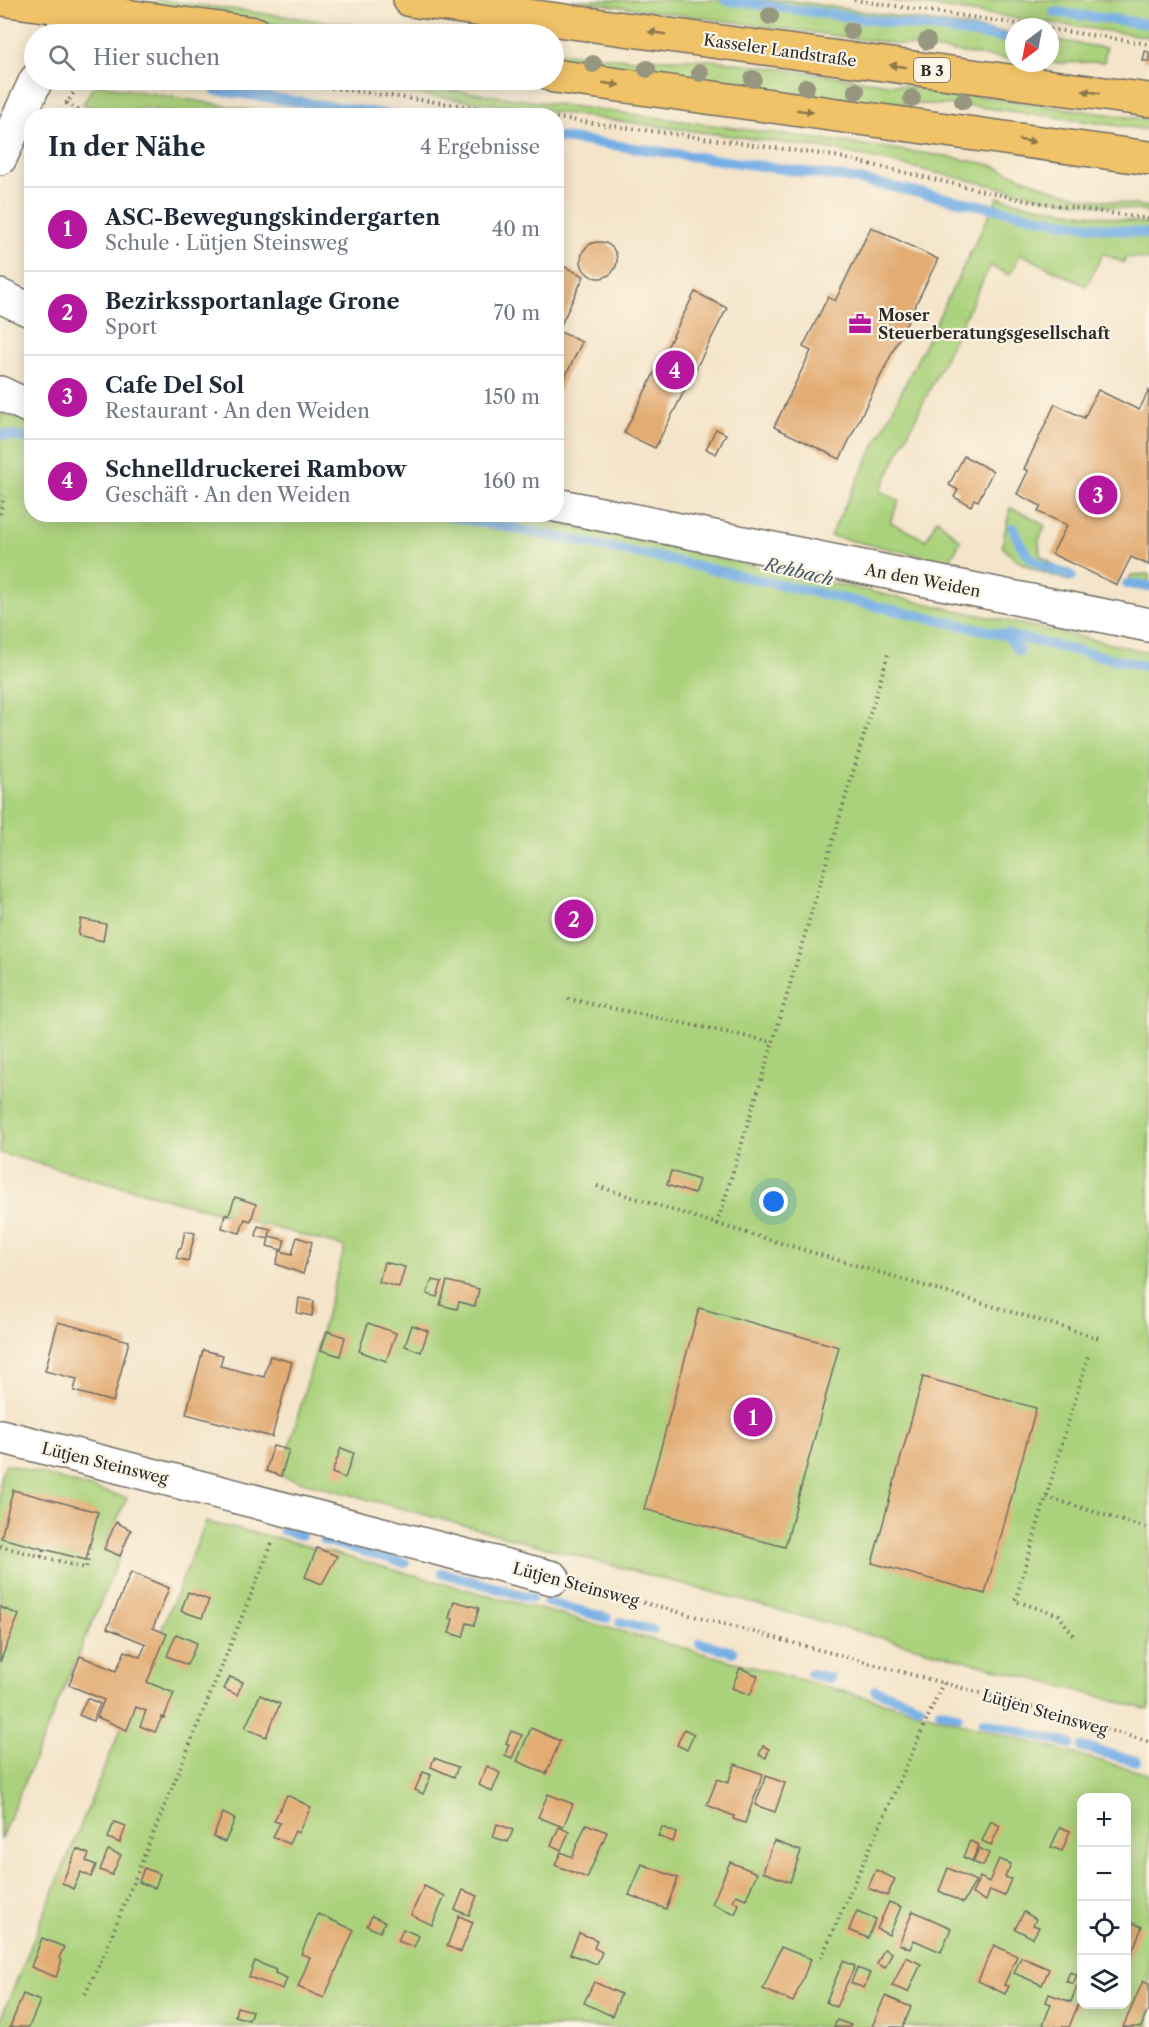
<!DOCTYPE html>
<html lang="de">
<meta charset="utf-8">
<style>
body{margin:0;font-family:"Libre Caslon Text",serif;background:#f2f2f3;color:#1f2937}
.controls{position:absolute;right:18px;bottom:18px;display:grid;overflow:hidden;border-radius:12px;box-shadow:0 3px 15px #0003}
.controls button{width:54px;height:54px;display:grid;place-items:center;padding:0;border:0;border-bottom:2px solid #e0e1e3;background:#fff;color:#1f2937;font:30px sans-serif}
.compass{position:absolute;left:1005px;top:18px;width:54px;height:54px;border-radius:50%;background:#fff;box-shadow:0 3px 15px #0003;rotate:212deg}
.you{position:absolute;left:774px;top:1202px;width:21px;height:21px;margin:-15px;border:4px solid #fff;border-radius:50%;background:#1a73e8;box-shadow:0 0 0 9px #1a73e833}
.badge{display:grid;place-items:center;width:39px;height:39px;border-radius:50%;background:#b5179e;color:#fff;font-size:20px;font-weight:700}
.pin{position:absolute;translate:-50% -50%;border:3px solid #fff;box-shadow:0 2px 6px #0006}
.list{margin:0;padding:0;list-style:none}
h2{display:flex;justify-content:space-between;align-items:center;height:78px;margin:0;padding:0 24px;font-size:26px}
h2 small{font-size:20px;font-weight:400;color:#747a83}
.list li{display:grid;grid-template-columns:39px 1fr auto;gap:18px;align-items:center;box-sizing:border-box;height:84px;padding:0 24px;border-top:2px solid #e0e1e3}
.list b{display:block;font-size:22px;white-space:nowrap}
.list p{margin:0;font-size:20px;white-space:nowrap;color:#747a83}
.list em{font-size:20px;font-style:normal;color:#747a83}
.icon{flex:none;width:33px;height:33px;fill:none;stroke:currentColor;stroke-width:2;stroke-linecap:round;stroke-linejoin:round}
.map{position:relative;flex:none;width:1149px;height:2027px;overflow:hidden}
.search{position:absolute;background:#fff;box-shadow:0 3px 15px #0003;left:24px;top:24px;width:540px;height:66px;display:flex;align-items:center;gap:15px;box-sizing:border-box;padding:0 21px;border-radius:33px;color:#747a83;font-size:22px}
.panel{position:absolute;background:#fff;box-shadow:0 3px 15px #0003;left:24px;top:108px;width:540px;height:414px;border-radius:24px}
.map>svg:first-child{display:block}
.green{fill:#aad27c;stroke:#6a7e54;stroke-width:1.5;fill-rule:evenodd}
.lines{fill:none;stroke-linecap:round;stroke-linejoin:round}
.stream{stroke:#75aee5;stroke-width:10}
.building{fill:#e2ac73}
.minor-casing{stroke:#716c63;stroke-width:36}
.major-casing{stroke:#716c63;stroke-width:36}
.path{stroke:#716c63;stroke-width:4;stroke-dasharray:1.5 4.5;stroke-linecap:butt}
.minor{stroke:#fff;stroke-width:33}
.major{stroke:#f0c369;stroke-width:33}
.tree{fill:#97967e}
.oneway{fill:#8e774a}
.labels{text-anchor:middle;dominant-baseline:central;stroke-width:4.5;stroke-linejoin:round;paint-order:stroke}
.shield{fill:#fcf5e5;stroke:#6a6863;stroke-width:1.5}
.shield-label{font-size:15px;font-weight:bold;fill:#2b2b2b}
.street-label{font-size:16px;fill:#2b2b2b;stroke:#fcf5e5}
.poi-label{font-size:16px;font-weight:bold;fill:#2b2b2b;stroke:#fcf5e5;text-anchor:start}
.water-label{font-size:18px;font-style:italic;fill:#45596c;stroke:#fcf5e5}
</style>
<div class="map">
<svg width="1149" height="2027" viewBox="0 0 1149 2027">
<rect width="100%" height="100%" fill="#fcf5e5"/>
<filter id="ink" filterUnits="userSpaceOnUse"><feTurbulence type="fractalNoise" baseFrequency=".0167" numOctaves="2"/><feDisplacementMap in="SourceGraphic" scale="12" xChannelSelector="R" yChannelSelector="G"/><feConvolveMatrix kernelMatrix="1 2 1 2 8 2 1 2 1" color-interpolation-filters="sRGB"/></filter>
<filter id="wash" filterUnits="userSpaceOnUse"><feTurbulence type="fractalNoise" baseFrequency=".008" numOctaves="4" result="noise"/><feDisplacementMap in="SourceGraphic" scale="24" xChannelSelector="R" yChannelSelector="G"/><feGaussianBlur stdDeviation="1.35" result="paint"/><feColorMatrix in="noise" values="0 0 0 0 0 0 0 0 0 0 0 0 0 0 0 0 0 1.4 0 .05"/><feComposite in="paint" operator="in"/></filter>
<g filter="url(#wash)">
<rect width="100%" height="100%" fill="#f4e5ca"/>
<!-- green -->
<g class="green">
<polygon points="159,0 422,34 344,34 158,10 154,6 154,3"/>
<polygon points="571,0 786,0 1014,34 1014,60"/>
<polygon points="889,0 1149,0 1149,37"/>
<polygon points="1050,39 1106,48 1104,62 1050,63"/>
<polygon points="554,52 626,59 687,59 723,61 1149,120 1149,130 964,105 860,103 554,62"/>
<polygon points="313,80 375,80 945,156 991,165 1051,189 1086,198 1149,207 1149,212 1047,198 836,150"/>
<polygon points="95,84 281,115 185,115 144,108 108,115 83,104"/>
<polygon points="998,197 1025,204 1149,224 1149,260 1126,257 1124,263 1103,253 1086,286 1021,254 1010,275 990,266 880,491 899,501 890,522 926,540 937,519 961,541 949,562 830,536"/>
<polygon points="0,415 31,420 32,514 520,515 1149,652 1149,1710 281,1476 345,1247 0,1153"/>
<path d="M1010 508 1028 515 1045 526 1039 540 1040 555 1057 567 1072 571 1070 581C1046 574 1018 567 1002 546Z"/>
<polygon points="1149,574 1149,591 1126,588 1131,575"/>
<polygon points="6,1464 127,1498 104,1549 120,1556 0,1840 0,1477"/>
<path d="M206 1522 277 1538 1149 1774V2027H0V2021ZM1082 1798H1126V2004H1082Z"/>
</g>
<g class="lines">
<!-- stream -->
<g class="stream">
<polyline points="725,0 1006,38"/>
<polyline points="1054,12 1149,24"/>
<polyline points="215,90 400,116"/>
<polyline points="556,137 854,179 1060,222 1149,234"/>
<polyline points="0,434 32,439"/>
<polyline points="441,514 661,558 1149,667"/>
<path d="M1013 528C1027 563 1037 565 1072 576"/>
<polyline points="1127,584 1149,586"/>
<polyline points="1007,634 1019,651"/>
<polyline points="283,1530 301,1535"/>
<polyline points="324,1540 405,1563"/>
<polyline points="443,1573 532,1598"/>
<polyline points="547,1602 607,1618"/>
<polyline points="620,1622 653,1630"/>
<polyline points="700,1643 733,1652"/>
<polyline points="811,1674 830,1678"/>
<polyline points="875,1690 920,1706"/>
<polyline points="940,1711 958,1716"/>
<polyline points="983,1722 1070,1744"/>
<polyline points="1082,1747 1136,1761"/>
</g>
</g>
<g id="blocks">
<!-- building -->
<g class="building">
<polygon points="1145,51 1149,52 1149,61 1143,61"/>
<polygon points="871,227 938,259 840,459 774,427 811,351 803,347 828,297 835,301"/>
<circle cx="599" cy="260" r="18"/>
<polygon points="556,263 584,276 558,331 582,342 556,396"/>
<polygon points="695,292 727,308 655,448 624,433"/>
<polygon points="1098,390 1139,410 1149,390 1149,565 1131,557 1117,585 1052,554 1067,525 1038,512 1041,506 1017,494 1028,471 1024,469 1055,404 1084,418"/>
<polygon points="716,429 726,434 716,454 706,449"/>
<polygon points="964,456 993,471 978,501 974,499 971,506 954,497 958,490 949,485"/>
<polygon points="81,919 106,924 103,941 78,935"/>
<polygon points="671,1171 699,1180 694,1194 667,1185"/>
<polygon points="235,1197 256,1204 251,1221 245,1219 240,1233 222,1228 225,1214 229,1215"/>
<polygon points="258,1226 271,1229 269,1236 285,1240 282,1250 267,1246 269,1239 256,1236"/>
<polygon points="185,1231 195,1233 188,1261 176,1258 179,1248 181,1249"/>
<polygon points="297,1237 312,1242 303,1274 276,1264 280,1251 292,1254"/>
<polygon points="384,1262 405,1267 399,1287 379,1282"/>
<polygon points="432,1280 442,1282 437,1297 427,1294"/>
<polygon points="447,1281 479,1289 475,1306 459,1302 457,1309 440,1305"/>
<polygon points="299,1298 314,1301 312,1316 297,1313"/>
<polygon points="699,1308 839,1347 785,1547 644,1509"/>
<polygon points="58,1322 129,1341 113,1402 74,1391 77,1379 45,1371"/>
<polygon points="368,1323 396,1333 386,1361 359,1351"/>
<polygon points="412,1325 428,1331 421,1352 405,1346"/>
<polygon points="327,1331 345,1337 340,1356 321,1350"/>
<polygon points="203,1350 223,1355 220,1366 264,1377 270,1356 292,1362 272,1437 186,1414"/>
<polygon points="923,1377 1036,1408 985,1594 872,1563"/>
<polygon points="273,1446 289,1450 281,1476 266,1471"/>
<polygon points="341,1448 354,1453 345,1478 332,1473"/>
<polygon points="13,1490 98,1512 86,1560 1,1538"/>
<polygon points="116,1522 131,1530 120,1556 104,1549"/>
<polygon points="317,1548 337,1556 322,1584 305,1577"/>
<polygon points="131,1572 169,1588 153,1628 167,1634 147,1682 174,1693 164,1718 162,1717 155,1732 140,1726 146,1711 136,1707 127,1730 97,1717 104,1700 69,1685 80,1656 116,1671 125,1651 140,1657 146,1644 107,1628"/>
<polygon points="188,1592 209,1600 202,1618 181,1611"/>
<polygon points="454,1601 479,1608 474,1625 467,1623 463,1637 449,1633 453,1619 449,1618"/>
<polygon points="0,1607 19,1615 0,1662"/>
<polygon points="176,1634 197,1643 187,1665 167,1656"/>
<polygon points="740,1668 758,1676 750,1695 732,1688"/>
<polygon points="230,1677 243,1682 237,1695 224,1689"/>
<polygon points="260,1695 280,1704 266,1737 245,1728"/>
<polygon points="87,1698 100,1704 93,1721 79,1715"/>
<polygon points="531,1728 560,1741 546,1774 517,1761"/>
<polygon points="684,1729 694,1734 687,1750 677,1745"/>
<polygon points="511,1731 522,1735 512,1758 505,1755 509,1744 506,1743"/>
<polygon points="763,1746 769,1749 766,1758 759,1755"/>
<polygon points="434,1758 458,1767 454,1777 431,1767"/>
<polygon points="735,1764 763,1774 745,1823 733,1819 734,1816 707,1805 717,1779 728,1783"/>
<polygon points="487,1766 500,1773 492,1792 479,1785"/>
<polygon points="423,1772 431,1775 423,1794 415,1790"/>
<polygon points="766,1776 785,1783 775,1812 755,1805"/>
<polygon points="548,1794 573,1804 563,1827 538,1817"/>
<polygon points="287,1795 311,1807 298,1833 295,1831 289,1844 273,1837 280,1823 274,1821"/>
<polygon points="223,1813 235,1819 225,1842 213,1837"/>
<polygon points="991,1821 1000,1826 991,1845 982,1841"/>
<polygon points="114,1822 126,1826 120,1843 108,1838"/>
<polygon points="497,1824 513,1830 508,1842 493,1837"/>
<polygon points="586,1824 607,1832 587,1878 555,1865 561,1852 572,1857"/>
<polygon points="559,1827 569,1832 561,1850 551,1845"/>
<polygon points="662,1827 676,1833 673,1842 658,1836"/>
<polygon points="1060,1827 1070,1831 1062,1851 1051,1847"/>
<polygon points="774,1841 801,1851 790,1882 763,1872"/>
<polygon points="970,1841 979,1845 972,1861 963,1857"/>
<polygon points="979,1848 989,1853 983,1866 973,1862"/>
<polygon points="77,1849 89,1854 86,1861 96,1865 91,1877 81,1872 73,1889 62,1883"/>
<polygon points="108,1850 121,1855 112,1875 100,1870"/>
<polygon points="999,1859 1011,1864 1005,1877 1011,1879 1004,1896 990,1890 986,1901 972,1894 980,1877 989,1882"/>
<polygon points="730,1862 757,1873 746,1899 736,1895 733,1901 739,1904 735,1914 712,1904"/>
<polygon points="642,1864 678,1878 666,1909 629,1895"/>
<polygon points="144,1868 160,1874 155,1888 139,1882"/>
<polygon points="948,1868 976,1881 963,1903 939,1891"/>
<polygon points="876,1870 895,1879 887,1896 868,1888"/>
<polygon points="424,1886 445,1896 432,1925 411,1915"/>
<polygon points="463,1890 477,1896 469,1915 455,1910"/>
<polygon points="889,1902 901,1907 889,1935 877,1929"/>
<polygon points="857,1911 876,1919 868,1938 849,1930"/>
<polygon points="913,1911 951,1928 941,1952 914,1940 910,1949 899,1944"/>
<polygon points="1024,1912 1036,1919 1033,1925 1039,1927 1033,1938 1015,1929"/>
<polygon points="318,1914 354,1930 324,1998 298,1987 310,1957 301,1954"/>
<polygon points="372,1916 385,1922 380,1932 367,1926"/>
<polygon points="459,1916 473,1922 461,1952 447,1946"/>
<polygon points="1126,1920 1142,1927 1127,1964 1126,1964"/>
<polygon points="403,1929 419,1936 414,1947 398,1941"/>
<polygon points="579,1933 597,1940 594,1948 602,1952 597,1964 570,1954"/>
<polygon points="42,1938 64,1947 59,1958 62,1960 56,1977 31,1967"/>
<polygon points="994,1945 1017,1956 1004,1985 1009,1986 1005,1994 978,1981"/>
<polygon points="781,1947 811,1959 793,2002 763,1989"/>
<polygon points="884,1949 892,1953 885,1968 877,1964"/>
<polygon points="906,1957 921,1964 908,1992 892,1986"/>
<polygon points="1021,1957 1049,1969 1042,1985 1014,1973"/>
<polygon points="255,1961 276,1970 275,1973 287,1978 283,1989 249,1977"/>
<polygon points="843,1961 855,1966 836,2007 826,2002"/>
<polygon points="857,1968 870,1973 864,1988 851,1983"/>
<polygon points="1070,1972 1077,1975 1073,1984 1066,1981"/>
<polygon points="1143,1981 1149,1984 1149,2007 1141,2027 1123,2027"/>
<polygon points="594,1982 621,1994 612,2016 584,2003"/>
<polygon points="1077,1986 1082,1988 1082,1995 1069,2027 1047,2027 1043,2025 1051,2004 1046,2002 1049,1994 1071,2002"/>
<polygon points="23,1994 40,2001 29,2027 10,2027"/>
<polygon points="885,1996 911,2007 903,2027 872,2027"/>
<polygon points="237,2007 252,2011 249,2020 235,2016"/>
<polygon points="837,2020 851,2025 850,2027 834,2027"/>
</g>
</g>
</g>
<g filter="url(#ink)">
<use href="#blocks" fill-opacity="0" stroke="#716c63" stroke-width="1.5"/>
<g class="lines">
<!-- minor casing -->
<g class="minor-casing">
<g id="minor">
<polyline points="61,34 79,0"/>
<polyline points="0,158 36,80"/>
<polyline points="0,296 32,311"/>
<polyline points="0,393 32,408"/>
<polyline points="556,505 1149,625"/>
<polyline points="0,1436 553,1578"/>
</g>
</g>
<!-- major casing -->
<g class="major-casing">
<g id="major">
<polyline points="8,0 256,34"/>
<polyline points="410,0 1149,100"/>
<polyline points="554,76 1149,158"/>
</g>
</g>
<!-- path -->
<g class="path">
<polyline points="854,0 1039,27"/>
<polyline points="1050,29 1149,44"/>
<polyline points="272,80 539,116"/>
<polyline points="65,103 67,103 82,80"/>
<polyline points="67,103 89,116"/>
<polyline points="556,118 835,156 1022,200 1149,219"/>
<polyline points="0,514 4,496"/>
<polyline points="568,999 773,1042 888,654"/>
<polyline points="597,1186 717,1224 1099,1338"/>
<polyline points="717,1224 773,1042"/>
<polyline points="1047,1497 1149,1529"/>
<polyline points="0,1546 86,1568 91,1544"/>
<polyline points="41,1557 44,1549"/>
<polyline points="585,1587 1014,1702 1149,1742"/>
<polyline points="1073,1635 1059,1615 1015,1601 1089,1353"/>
<polyline points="821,1958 943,1683"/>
<polyline points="85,1994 102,1959 273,1541"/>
</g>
<!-- minor -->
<use href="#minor" class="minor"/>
<!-- major -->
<use href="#major" class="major"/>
</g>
<!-- trees -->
<g class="tree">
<circle cx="770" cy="16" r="9"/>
<circle cx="851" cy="31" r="9"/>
<circle cx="927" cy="41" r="9"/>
<circle cx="593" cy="64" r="9"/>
<circle cx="647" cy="69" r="9"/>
<circle cx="700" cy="73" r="9"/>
<circle cx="753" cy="79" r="9"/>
<circle cx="806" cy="87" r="9"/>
<circle cx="856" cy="91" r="9"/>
<circle cx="912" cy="98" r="9"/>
<circle cx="963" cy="101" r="9"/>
</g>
<!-- one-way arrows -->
<defs><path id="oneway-solid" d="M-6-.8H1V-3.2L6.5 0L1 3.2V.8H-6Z" transform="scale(1.5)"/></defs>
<g class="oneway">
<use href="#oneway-solid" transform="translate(657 33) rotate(-172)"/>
<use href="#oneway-solid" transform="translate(898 66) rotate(-172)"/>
<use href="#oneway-solid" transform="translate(611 84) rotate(8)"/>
<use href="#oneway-solid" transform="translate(1091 92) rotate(-172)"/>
<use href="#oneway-solid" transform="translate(805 111) rotate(8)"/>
<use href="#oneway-solid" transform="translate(1027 141) rotate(8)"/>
</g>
</g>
<!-- icons -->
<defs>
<g id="office-bare" transform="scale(1.8)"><path d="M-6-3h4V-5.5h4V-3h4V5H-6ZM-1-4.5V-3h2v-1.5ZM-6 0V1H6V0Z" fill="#b5179e" stroke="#fcf5e5" stroke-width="2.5" paint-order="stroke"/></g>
</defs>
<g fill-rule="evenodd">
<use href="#office-bare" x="860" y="324"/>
</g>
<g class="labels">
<!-- shield labels -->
<rect class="shield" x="914" y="58" width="36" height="24" rx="4.5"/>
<g class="shield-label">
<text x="932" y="70">B 3</text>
</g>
<!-- street labels -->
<g class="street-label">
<text transform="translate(780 50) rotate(8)">Kasseler Landstraße</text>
<text transform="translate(923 580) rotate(11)">An den Weiden</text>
<text transform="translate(105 1463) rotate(14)">Lütjen Steinsweg</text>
<text transform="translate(576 1584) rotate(15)">Lütjen Steinsweg</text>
<text transform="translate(1045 1712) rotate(16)">Lütjen Steinsweg</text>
</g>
<!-- poi labels -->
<g class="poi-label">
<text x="878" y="315">Moser<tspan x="878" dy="18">Steuerberatungsgesellschaft</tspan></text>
</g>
<!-- water labels -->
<g class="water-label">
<text transform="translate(799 572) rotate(13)">Rehbach</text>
</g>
</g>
</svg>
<div class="controls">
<button>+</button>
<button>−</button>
<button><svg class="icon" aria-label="locate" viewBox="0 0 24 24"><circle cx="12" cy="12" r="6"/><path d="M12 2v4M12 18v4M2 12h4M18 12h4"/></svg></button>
<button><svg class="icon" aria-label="layers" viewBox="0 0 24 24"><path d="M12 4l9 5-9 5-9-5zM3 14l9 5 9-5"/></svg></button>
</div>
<svg class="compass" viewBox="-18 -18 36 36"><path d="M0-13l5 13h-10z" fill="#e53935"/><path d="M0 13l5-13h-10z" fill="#747a83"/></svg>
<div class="you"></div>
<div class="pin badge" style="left:753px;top:1417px">1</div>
<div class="pin badge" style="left:574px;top:919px">2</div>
<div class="pin badge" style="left:1098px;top:495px">3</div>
<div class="pin badge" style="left:675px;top:370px">4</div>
<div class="search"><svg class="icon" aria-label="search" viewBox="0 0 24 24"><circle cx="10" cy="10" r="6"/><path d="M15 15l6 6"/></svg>Hier suchen</div>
<section class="panel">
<h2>In der Nähe<small>4 Ergebnisse</small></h2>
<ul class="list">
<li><span class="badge">1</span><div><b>ASC-Bewegungskindergarten</b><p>Schule · Lütjen Steinsweg</p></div><em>40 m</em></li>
<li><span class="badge">2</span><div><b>Bezirkssportanlage Grone</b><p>Sport</p></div><em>70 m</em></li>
<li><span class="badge">3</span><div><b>Cafe Del Sol</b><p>Restaurant · An den Weiden</p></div><em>150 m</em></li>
<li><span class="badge">4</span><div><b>Schnelldruckerei Rambow</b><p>Geschäft · An den Weiden</p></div><em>160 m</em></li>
</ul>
</section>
</div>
